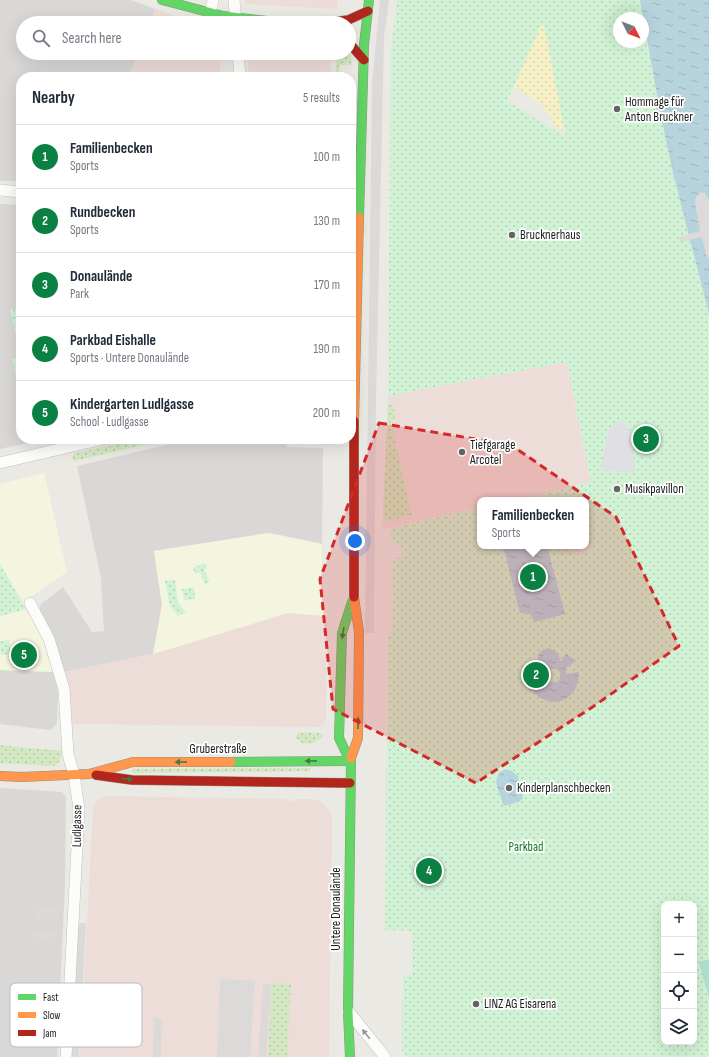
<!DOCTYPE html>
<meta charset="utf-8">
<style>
body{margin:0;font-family:"Sofia Sans Condensed",sans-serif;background:#f2f2f3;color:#1f2937}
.controls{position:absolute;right:12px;bottom:12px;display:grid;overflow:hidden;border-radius:8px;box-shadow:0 4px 16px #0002}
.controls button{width:36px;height:36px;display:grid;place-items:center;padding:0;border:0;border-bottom:1px solid #e0e1e3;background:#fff;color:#1f2937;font:20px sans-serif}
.compass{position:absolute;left:613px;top:12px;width:36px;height:36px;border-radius:50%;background:#fff;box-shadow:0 4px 16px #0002;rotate:132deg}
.you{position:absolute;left:355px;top:541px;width:14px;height:14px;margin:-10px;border:3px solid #fff;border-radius:50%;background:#1a73e8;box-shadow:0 0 0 6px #1a73e833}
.badge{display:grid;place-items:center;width:26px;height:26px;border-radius:50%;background:#0b8043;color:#fff;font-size:13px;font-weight:700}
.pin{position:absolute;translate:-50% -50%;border:2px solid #fff;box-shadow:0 1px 4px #0006}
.popup{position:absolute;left:477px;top:497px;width:112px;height:52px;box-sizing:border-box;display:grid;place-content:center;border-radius:8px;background:#fff;filter:drop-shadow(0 1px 3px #0005);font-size:13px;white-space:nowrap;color:#747a83}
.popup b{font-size:15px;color:#1f2937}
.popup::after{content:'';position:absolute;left:50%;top:100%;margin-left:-8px;border:8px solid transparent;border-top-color:#fff}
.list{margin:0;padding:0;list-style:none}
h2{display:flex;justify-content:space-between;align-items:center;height:52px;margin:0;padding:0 16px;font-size:17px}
h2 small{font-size:13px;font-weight:400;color:#747a83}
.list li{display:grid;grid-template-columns:26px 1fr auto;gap:12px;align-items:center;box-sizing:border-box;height:64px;padding:0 16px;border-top:1px solid #e0e1e3}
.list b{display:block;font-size:15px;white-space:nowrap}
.list p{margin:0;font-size:13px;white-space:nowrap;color:#747a83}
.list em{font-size:13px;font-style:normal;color:#747a83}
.icon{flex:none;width:22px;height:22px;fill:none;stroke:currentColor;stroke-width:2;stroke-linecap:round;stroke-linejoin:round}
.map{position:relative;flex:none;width:709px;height:1057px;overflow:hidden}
.search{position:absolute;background:#fff;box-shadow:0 4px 16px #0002;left:16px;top:16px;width:340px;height:44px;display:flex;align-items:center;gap:10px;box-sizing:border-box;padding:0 14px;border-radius:22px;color:#747a83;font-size:15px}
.panel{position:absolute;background:#fff;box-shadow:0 4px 16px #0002;left:16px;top:72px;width:340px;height:372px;border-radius:16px}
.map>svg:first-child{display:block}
.residential{fill:#d9d8d6}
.commercial{fill:#edddd9}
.education{fill:#f4f5de}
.grass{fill:url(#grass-dots)}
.sand{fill:url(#sand-dots)}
.park{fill:url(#park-dots);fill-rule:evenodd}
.pitch{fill:#afe2d1}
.parking{fill:#dbdad8}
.plaza{fill:#e0dfe3}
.water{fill:url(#water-ripples);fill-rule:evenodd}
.pier{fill:#dcdbd9}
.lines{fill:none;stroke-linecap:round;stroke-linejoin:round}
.street-casing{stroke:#c3c2c0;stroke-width:12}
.fast-casing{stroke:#90947d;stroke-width:10}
.slow-casing{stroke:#90947d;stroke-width:10}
.jam-casing{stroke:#90947d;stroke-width:10}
.street{stroke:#fcfcfb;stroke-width:11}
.fast{stroke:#63d668;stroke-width:9}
.slow{stroke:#ff974d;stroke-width:9}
.jam{stroke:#b3261e;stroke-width:9}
.oneway{fill:#407942}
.oneway2{fill:#979797}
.marked{fill:#d62828;fill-opacity:0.2;stroke:#d62828;stroke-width:3;stroke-dasharray:8 5;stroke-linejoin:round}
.poi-dot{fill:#646462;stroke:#fff;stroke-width:1.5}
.labels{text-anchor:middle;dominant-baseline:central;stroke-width:3.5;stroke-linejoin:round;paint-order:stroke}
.poi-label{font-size:13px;fill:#1c1c1c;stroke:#fff;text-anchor:start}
.street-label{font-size:13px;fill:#1c1c1c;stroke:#fff}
.park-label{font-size:13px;fill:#0b791e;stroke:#fff}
.key{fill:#fff;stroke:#bbb;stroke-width:1}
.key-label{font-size:11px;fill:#1c1c1c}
</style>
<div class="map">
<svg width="709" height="1057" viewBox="0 0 709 1057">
<defs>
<pattern id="grass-dots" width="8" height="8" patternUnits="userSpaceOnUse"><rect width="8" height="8" fill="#d3e8c2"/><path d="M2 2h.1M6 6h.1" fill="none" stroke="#b5c6a6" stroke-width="1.8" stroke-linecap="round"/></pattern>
<pattern id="sand-dots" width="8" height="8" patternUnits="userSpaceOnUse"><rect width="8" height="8" fill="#f6f0c6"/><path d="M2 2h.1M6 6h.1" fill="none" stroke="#d2cdaa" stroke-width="1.8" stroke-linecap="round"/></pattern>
<pattern id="park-dots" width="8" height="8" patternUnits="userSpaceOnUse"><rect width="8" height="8" fill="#d1f2d4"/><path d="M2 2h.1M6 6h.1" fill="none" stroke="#b3cfb5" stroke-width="1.8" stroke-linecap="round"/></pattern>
<pattern id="water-ripples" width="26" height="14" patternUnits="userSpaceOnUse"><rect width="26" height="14" fill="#b7d3de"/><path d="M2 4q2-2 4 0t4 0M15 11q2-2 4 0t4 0" fill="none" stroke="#9db5be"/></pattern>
</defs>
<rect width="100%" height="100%" fill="#eae9e4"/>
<!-- residential -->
<g class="residential">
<polygon points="0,0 131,0 155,9 150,23 23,23 23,53 138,53 131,72 146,77 21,77 21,181 0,181"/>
<polygon points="0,204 21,205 21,307 10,310 21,356 12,359 21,396 21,439 32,439 33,442 0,449"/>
<polygon points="192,439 285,439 287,447 323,448 322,544 269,533 154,551 162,605 153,654 64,672 53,637 39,610 41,604 63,587 92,632 104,631 101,578 77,466"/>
<polygon points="0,670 54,672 58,692 57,723 54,727 50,730 0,724"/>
<polygon points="0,788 62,792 66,796 65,885 57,1057 0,1057"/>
</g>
<!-- commercial -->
<g class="commercial">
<polygon points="245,0 338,0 337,9 245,4"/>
<polygon points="155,9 191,23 150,23"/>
<polygon points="138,53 219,53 221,77 146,77 131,73"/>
<polygon points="247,53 331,53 331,77 249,77"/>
<polygon points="567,362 591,482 518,500 480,500 480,509 468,512 467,510 382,530 388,396"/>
<polygon points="288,613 327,616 326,719 321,727 72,724 71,701 64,672 153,654"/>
<polygon points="105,796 286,799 287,800 296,801 296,799 313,799 318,800 327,807 331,815 332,822 329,1057 80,1057 93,809 96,801"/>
</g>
<!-- education -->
<g class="education">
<polygon points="44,473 67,572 23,602 0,564 0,484"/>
<polygon points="269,533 322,544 321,597 327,616 288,613 153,654 162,605 154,551"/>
<polygon points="26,609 43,639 54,672 0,670 0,616"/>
</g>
<!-- grass -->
<g class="grass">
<polygon points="336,53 350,53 352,65 339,65 339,77 336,77"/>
<polygon points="391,404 396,413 395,418 390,422 412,515 383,522 388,405"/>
<polygon points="139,439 168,439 74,461 72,456 76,453"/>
<polygon points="299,732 320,733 324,736 313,743 303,744 295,737"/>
<path d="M0 745 62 751C61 758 60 763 54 766L0 763Z"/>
<polygon points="310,768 310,771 133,773 131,771 133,769"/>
<polygon points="272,983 291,984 287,1057 268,1057"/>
</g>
<!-- sand -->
<polygon class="sand" points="541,25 544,26 545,30 565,132 550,123 554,117 542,109 544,106 514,87"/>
<!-- park -->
<g class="park">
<path d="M397 0H640L660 106 656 107V109L660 112 673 173 709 314V1057H408L402 1051 403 975H412L413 931 385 930 388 635H392L393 601 395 598 393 595V561L396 558 403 556 400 544 394 545 389 529 467 510 468 512 480 509V546H572L574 555 591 551 586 531V500H518L591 482 567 362 388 396 391 49ZM619 18H643V42H619ZM541 25 544 26 545 30 566 137 507 101ZM664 904H694V1042H664Z"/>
<polygon points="21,307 21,350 10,310"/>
<polygon points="21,356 21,396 12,359"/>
<polygon points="204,563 207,568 204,570 210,582 205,584 200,572 195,574 193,568"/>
<polygon points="0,564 26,609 0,616"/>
<polygon points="175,580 178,603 186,612 178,616 170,606 165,581"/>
<polygon points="194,587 195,599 184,600 182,589"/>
<polygon points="9,640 11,654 1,655 0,641"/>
</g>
<!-- pitch -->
<polygon class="pitch" points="709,959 709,998 699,962"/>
<!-- parking -->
<g class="parking">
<polygon points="380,0 389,0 384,37 376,401 374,633 365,633 372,83"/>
<polygon points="36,909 58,910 58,920 36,918"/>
<polygon points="78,923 86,923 79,1057 71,1057"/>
<polygon points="34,931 57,933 57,943 34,941"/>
<polygon points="220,979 255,981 250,1057 217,1057"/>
<polygon points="263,984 271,984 266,1057 258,1057"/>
<polygon points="30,993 53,995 53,1003 30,1002"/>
<polygon points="29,1011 52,1013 51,1021 29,1020"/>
<polygon points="154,1017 162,1021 161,1057 153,1057"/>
</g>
<!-- plaza -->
<polygon class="plaza" points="621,420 625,422 629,429 632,437 635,473 601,470 606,439 610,428 616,422"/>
<!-- water -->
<g class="water">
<polygon points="640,0 709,0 709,314 673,173 660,112 656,109 656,107 659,106"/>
<polygon points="503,546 547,546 565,614 535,622 530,614 520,613"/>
<path d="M548 648 557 652 561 661 566 654 576 660 565 669 567 674 579 672C579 703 548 712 530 688H528C525 679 525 673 528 664L539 668 538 655 542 650ZM551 669H557L560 673V679L557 682H551L547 679 548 673Z"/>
<path d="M503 770H510L518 776 519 782 518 787 521 789 523 798 519 802 504 806C501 794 489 779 503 770Z"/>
</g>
<!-- pier -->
<polygon class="pier" points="700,192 705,193 709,200 709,257 707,258 702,237 680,242 679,237 700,231 695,203 696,197"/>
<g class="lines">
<!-- street casing -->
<g class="street-casing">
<g id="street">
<polyline points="234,0 236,23"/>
<polyline points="210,14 213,0"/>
<polyline points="238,53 240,77"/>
<polyline points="0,190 21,192"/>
<polyline points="0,463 103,439"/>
<polyline points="30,603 49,639 64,689 68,754 74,775 79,809 66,1057"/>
<polyline points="349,1012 385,1057"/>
</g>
</g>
<!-- fast casing -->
<g class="fast-casing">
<g id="fast">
<polyline points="162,0 223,16 286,23"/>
<polyline points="359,217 364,45 369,0"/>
<polyline points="350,761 339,738 342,633 352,602"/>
<polyline points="231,762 350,761"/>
<polyline points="350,1057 348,1012 351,758"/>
</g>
</g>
<!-- slow casing -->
<g class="slow-casing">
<g id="slow">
<polyline points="354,421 359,217"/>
<polyline points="351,758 358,738 359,632 354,597"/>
<polyline points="0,776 22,777 89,774 133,762 231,762"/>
</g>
</g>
<!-- jam casing -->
<g class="jam-casing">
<g id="jam">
<polyline points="326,23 348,20 368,11"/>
<polyline points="349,43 364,60"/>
<polyline points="354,421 354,597"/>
<polyline points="96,775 132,780 350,783"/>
</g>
</g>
<!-- street -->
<use href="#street" class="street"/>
<!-- fast -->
<use href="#fast" class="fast"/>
<!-- slow -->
<use href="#slow" class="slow"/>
<!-- jam -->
<use href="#jam" class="jam"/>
</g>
<!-- one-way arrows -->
<defs><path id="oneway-solid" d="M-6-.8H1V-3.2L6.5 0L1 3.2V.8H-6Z"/></defs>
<g class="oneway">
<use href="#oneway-solid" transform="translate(343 633) rotate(99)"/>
<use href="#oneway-solid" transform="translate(358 723) rotate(-90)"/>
<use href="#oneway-solid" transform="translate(311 761) rotate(179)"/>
<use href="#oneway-solid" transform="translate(181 762) rotate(180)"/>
<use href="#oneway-solid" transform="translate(127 779) rotate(7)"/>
</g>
<use class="oneway2" href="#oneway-solid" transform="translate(366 1034) rotate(-129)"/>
<!-- marked area -->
<path class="marked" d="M379 423 511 445 616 517 679 646 594 706 476 783 333 709 320 579Z"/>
<!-- markers -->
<g class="poi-dot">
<circle cx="617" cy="109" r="4"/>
<circle cx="512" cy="235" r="4"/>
<circle cx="462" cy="452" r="4"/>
<circle cx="617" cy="489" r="4"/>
<circle cx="509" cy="788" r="4"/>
<circle cx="476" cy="1004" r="4"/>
</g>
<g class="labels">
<!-- poi labels -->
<g class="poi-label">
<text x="625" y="102">Hommage für<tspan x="625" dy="15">Anton Bruckner</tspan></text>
<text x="520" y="235">Brucknerhaus</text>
<text x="470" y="445">Tiefgarage<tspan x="470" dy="15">Arcotel</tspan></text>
<text x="625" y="489">Musikpavillon</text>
<text x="517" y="788">Kinderplanschbecken</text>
<text x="484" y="1004">LINZ AG Eisarena</text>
</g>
<!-- street labels -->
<g class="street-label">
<text x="218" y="749">Gruberstraße</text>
<text transform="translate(77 826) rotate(-89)">Ludlgasse</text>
<text transform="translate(336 909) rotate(-90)">Untere Donaulände</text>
</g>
<!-- park labels -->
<g class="park-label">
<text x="526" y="847">Parkbad</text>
</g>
</g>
<!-- legend -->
<rect x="10" y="983" width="132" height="64" rx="6" class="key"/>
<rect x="18" y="994" width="18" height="6" fill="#63d668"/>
<rect x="18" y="1012" width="18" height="6" fill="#ff974d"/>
<rect x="18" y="1030" width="18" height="6" fill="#b3261e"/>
<g class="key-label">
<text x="43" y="1001">Fast</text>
<text x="43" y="1019">Slow</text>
<text x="43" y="1037">Jam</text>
</g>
</svg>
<div class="controls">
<button>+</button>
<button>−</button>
<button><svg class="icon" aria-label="locate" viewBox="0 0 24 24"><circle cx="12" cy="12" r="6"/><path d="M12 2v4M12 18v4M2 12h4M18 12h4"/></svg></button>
<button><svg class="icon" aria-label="layers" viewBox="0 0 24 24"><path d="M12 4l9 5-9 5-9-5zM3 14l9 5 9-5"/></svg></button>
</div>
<svg class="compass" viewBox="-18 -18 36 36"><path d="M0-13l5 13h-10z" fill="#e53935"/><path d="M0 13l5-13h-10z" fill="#747a83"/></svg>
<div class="you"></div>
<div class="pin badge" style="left:533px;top:577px">1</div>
<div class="popup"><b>Familienbecken</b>Sports</div>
<div class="pin badge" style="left:536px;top:675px">2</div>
<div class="pin badge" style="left:646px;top:439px">3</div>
<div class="pin badge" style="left:429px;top:871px">4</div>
<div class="pin badge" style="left:24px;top:655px">5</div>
<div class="search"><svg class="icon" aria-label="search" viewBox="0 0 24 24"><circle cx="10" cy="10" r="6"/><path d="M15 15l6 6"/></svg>Search here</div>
<section class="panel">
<h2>Nearby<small>5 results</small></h2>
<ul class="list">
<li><span class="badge">1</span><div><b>Familienbecken</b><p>Sports</p></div><em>100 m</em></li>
<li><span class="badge">2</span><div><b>Rundbecken</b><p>Sports</p></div><em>130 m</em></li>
<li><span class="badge">3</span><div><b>Donaulände</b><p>Park</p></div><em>170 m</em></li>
<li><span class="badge">4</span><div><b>Parkbad Eishalle</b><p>Sports · Untere Donaulände</p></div><em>190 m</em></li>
<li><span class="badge">5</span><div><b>Kindergarten Ludlgasse</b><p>School · Ludlgasse</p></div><em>200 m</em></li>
</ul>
</section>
</div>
